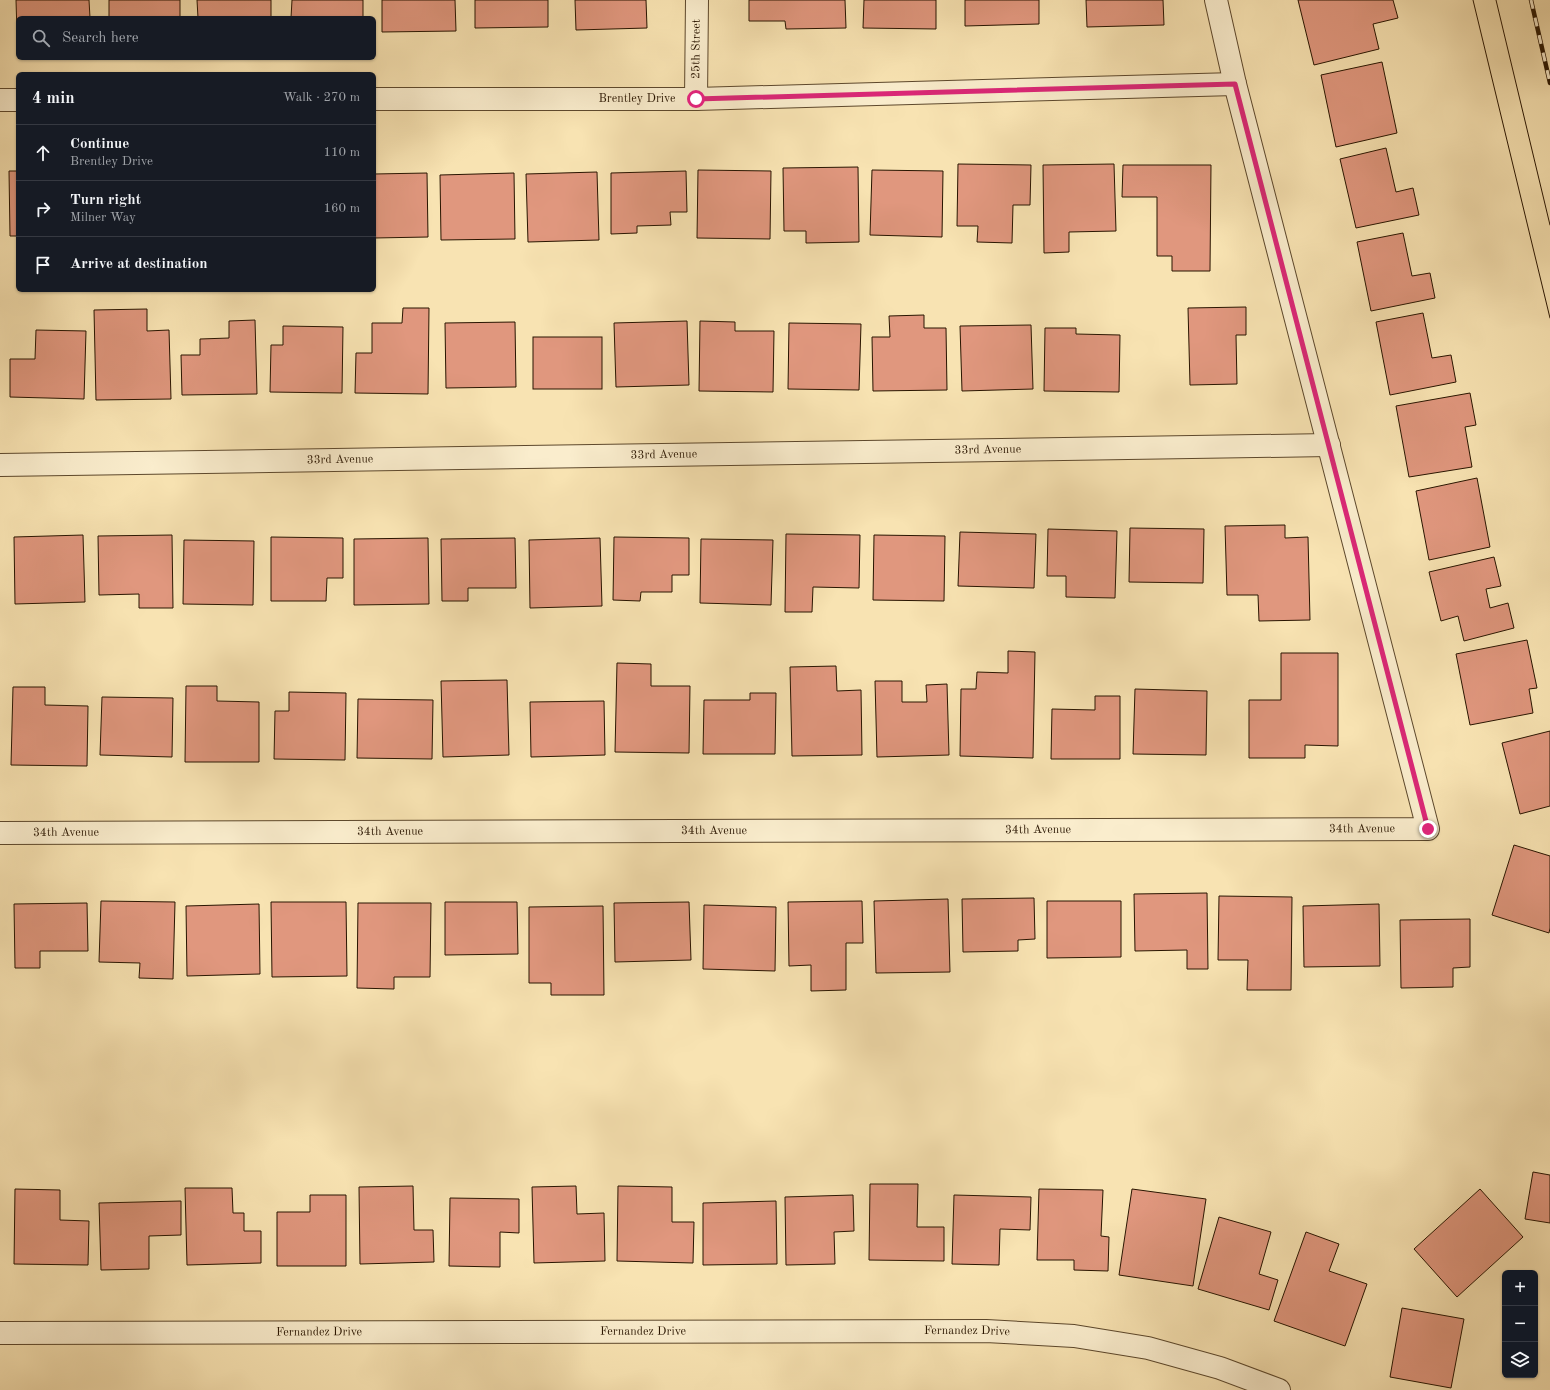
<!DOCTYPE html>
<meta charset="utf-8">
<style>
body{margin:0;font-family:"Old Standard TT",serif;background:#242831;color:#f1f3f6}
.controls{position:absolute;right:12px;bottom:12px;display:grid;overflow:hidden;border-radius:6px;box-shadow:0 1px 3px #0004}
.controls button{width:36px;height:36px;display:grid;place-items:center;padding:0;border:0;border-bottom:1px solid #363941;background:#171b24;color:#f1f3f6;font:20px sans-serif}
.stop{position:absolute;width:12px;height:12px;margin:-9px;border:3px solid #db2777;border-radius:50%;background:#fff}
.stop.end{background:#db2777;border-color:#fff;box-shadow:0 1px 4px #0008}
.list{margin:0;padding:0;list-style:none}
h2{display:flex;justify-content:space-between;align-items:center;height:52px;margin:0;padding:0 16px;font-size:17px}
h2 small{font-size:13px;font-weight:400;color:#9ea1a6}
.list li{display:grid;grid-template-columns:26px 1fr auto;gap:12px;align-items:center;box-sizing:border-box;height:56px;padding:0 16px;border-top:1px solid #363941}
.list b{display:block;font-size:15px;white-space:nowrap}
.list p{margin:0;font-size:13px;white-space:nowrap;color:#9ea1a6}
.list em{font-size:13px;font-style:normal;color:#9ea1a6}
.icon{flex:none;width:22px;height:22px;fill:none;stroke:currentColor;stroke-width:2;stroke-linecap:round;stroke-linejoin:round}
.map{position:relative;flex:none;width:1550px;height:1390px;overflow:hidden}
.search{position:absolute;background:#171b24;box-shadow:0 1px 3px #0004;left:16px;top:16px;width:360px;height:44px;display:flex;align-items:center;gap:10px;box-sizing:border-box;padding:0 14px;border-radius:6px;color:#9ea1a6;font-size:15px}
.panel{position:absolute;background:#171b24;box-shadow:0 1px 3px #0004;left:16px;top:72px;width:360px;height:220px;border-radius:6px}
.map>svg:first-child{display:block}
.building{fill:#e0977e;stroke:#291500}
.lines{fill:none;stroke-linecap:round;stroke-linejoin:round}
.minor-casing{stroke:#5d482c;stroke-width:24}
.minor{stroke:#faedcd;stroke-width:22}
.tram{stroke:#291500;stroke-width:1}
.rail-casing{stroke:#291500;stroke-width:4.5}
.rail{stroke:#faedcd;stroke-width:3;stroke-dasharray:9;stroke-linecap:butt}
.route{stroke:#db2777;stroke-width:5}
.labels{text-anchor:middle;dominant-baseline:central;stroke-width:4;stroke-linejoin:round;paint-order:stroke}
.street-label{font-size:12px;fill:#291500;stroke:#faedcd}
</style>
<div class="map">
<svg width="1550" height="1390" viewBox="0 0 1550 1390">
<rect width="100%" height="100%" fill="#f8e3b2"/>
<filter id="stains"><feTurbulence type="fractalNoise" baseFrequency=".005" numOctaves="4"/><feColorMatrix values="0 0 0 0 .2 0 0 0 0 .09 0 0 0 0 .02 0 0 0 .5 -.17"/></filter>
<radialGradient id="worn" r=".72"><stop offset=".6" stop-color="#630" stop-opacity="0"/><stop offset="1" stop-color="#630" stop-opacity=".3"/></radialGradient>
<!-- building -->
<g class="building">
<polygon points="16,0 89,0 90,18 18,18 17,34"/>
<rect x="109" y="0" width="71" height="18"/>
<polygon points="197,0 271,0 271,18 198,18"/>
<polygon points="292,0 363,0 363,18 291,18"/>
<polygon points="382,0 455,0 456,31 382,32"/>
<polygon points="475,0 548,0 548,27 475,28"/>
<polygon points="575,0 646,0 647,28 576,30"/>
<polygon points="749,0 845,0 846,28 786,29 785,21 749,21"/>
<polygon points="864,0 936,0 936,29 863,28"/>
<polygon points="965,0 1039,0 1039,24 965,26"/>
<polygon points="1086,0 1163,0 1164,25 1087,27"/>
<polygon points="1298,0 1393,0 1398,18 1373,24 1379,49 1314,65"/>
<polygon points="1382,62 1397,133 1336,147 1321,75"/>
<polygon points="1386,148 1396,192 1413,188 1419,215 1356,228 1340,159"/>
<polygon points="958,164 1031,165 1030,205 1013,205 1012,243 977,242 978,226 957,226"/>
<polygon points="1114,164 1116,231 1069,232 1069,252 1044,253 1043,165"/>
<polygon points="1123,165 1211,165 1210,271 1172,271 1172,256 1157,256 1157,197 1122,197"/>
<polygon points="858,167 859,242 806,243 806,231 784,231 783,168"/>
<polygon points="698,170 771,171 770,239 697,238"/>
<polygon points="872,170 943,171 942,237 870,235"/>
<polygon points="9,171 18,171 18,236 10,236"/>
<polygon points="686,171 687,212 670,212 671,225 637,226 637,233 611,234 611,173"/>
<polygon points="597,172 599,240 528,242 526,174"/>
<polygon points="427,173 428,237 374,238 374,174"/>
<polygon points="514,173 515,239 441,240 440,175"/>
<polygon points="1403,233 1412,276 1430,273 1435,298 1371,311 1357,242"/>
<polygon points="1246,307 1246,335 1236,335 1237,384 1190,385 1188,308"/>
<polygon points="403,308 429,308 428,394 355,393 356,353 372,353 372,323 402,323"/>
<polygon points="147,309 147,331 169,330 171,399 96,400 94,310"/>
<polygon points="1423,313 1432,358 1451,355 1456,382 1390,395 1376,322"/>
<polygon points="924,315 924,328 946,328 947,390 873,391 872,337 890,337 889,316"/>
<polygon points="255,320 257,394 182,395 181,355 200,355 200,339 229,338 229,321"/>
<polygon points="687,321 689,385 616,387 614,323"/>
<polygon points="700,321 735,322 735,331 774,331 773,392 699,391"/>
<polygon points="515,322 516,387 446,388 445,323"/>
<polygon points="789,323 861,324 859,390 788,389"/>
<polygon points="1031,325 1033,389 962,391 960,326"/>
<polygon points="283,326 343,327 342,393 270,392 271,345 283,345"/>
<polygon points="1045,328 1076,328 1076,334 1120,335 1119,392 1044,391"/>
<polygon points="36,330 86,331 84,399 10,397 10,359 35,359"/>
<rect x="533" y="337" width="69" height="52"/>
<polygon points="1470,393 1476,425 1465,427 1472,467 1409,477 1396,406"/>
<polygon points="1477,478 1490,547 1429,560 1416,491"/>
<polygon points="1285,525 1285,538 1308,537 1310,620 1259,621 1258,595 1227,595 1225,526"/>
<polygon points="1130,528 1204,529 1203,583 1129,582"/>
<polygon points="1048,529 1117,531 1115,598 1066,597 1066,576 1047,576"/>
<polygon points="960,532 1036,534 1034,588 958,586"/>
<polygon points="786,534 860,535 859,588 813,587 812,612 785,612"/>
<polygon points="83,535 85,602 15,604 14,537"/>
<polygon points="172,535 173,608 139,608 139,594 99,595 98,536"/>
<polygon points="874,535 945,536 944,601 873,600"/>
<polygon points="271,537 343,538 343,578 327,578 326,601 271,601"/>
<polygon points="614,537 689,538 689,575 672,575 672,592 641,592 640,601 613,600"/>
<polygon points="428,538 429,604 354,605 354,539"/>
<polygon points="515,538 516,588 468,588 468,601 442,601 441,539"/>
<polygon points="600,538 602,606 530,608 529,540"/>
<polygon points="701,539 773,540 771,605 700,603"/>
<polygon points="184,540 254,541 253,605 183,604"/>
<polygon points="1494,557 1501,586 1486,589 1490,608 1508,603 1514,628 1464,641 1458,616 1441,621 1429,572"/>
<polygon points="1527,640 1537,688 1529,689 1533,713 1470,725 1456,654"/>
<polygon points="1008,651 1035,652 1033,758 960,756 961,689 976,689 977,672 1008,673"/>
<polygon points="1281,653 1338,653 1338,746 1305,745 1305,758 1249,758 1249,700 1281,700"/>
<polygon points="617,663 651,664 651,686 690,686 689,753 615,752"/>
<polygon points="836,666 837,691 861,690 862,755 792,756 790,667"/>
<polygon points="507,680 509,755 443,757 441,681"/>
<polygon points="875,681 902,681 902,702 927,702 926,685 947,684 949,755 877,757"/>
<polygon points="186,686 217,686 217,701 259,702 259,762 185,762"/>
<polygon points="13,687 45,687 45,705 88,706 87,766 11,765"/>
<polygon points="1135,689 1207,691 1206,755 1133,754"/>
<polygon points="289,692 346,693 345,760 274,759 275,711 289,711"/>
<polygon points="750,693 776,693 775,754 703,754 704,700 750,700"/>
<polygon points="1095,696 1120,696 1120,759 1051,759 1052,709 1095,710"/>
<polygon points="102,697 173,698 172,757 100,755"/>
<polygon points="358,699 433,700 432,759 357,758"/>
<polygon points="604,701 605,755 531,757 530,702"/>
<polygon points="1550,731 1550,806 1520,814 1502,743"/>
<polygon points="1514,845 1550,856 1550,928 1549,933 1492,915"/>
<polygon points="1207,893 1208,969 1187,969 1187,950 1135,951 1134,894"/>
<polygon points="1219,896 1292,897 1291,990 1247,990 1248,960 1218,960"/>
<polygon points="1034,898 1035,939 1018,940 1018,951 963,952 962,899"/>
<polygon points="948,899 950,972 876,973 874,901"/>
<polygon points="101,901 175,902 173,979 139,978 140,963 99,962"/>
<polygon points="862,901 863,943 846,943 846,990 811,991 811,965 789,966 788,902"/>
<polygon points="1047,901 1121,901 1121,957 1047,958"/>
<polygon points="271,902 346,902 347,976 272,977"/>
<polygon points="445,902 517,902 518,954 445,955"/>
<polygon points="689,902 691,960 615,962 614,903"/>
<polygon points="87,903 88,951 40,951 40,968 15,968 14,904"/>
<polygon points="358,903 431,903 430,977 394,977 394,989 357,988"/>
<polygon points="259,904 260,974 187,976 186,906"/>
<polygon points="1379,904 1380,966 1304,967 1303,906"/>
<polygon points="704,905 776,907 775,971 703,969"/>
<polygon points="603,906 604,995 551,995 551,983 529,983 529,907"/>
<polygon points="1470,919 1470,967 1453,968 1453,987 1401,988 1400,920"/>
<polygon points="1533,1172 1550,1175 1550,1223 1525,1219"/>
<polygon points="870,1184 918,1184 917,1227 944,1227 944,1261 869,1260"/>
<polygon points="413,1186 414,1230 433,1230 434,1262 360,1264 359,1187"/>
<polygon points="576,1186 577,1214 604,1213 605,1261 534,1263 532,1187"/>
<polygon points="618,1186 672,1187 672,1222 694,1222 693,1263 617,1261"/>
<polygon points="185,1188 232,1188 233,1213 244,1213 244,1231 261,1231 261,1263 187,1265"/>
<polygon points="15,1189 60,1190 60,1220 89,1221 88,1265 14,1264"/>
<polygon points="1039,1189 1103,1190 1101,1236 1109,1237 1108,1271 1074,1270 1074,1260 1037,1260"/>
<polygon points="1132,1189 1206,1199 1193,1286 1119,1275"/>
<polygon points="1480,1189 1523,1237 1457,1297 1414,1249"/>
<polygon points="310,1195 346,1195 346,1266 277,1266 277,1212 310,1212"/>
<polygon points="853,1195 854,1231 834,1232 835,1264 786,1265 785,1197"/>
<polygon points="954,1195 1031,1197 1030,1230 1000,1229 999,1265 952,1264"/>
<polygon points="450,1198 519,1199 519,1233 500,1232 500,1267 449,1266"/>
<polygon points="181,1201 181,1235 149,1236 149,1269 101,1270 99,1203"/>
<polygon points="776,1201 777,1264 703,1265 703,1203"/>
<polygon points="1219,1217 1271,1232 1259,1274 1278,1280 1269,1310 1198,1289"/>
<polygon points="1306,1232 1339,1244 1329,1271 1367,1284 1345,1346 1274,1321"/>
<polygon points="1402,1308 1464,1319 1451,1388 1390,1377"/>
</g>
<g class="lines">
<!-- minor casing -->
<g class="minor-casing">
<g id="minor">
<path id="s1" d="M374 99H696L1235 84"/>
<path id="s2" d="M696 99 697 0"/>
<polyline points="0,100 18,100"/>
<path id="s3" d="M0 465 1329 445"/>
<path id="s4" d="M0 833 1428 829 1235 84 1216 0"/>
<path id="s5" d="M0 1333 986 1331 1074 1336 1148 1348 1220 1368 1279 1390"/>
</g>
</g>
<!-- minor -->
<use href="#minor" class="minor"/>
<!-- tram -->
<g class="tram">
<polyline points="1473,0 1550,318"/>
<polyline points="1496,0 1550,225"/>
</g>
<!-- rail casing -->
<g class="rail-casing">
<polyline id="rail" points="1531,0 1550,83"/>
</g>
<!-- rail -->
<use href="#rail" class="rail"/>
</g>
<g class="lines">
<!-- route -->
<polyline class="route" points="696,99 1235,84 1428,829"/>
</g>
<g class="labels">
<!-- street labels -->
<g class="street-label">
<text stroke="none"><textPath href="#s2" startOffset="50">25th Street</textPath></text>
<text stroke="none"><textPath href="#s1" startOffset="263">Brentley Drive</textPath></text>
<text stroke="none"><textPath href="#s3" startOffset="988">33rd Avenue</textPath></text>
<text stroke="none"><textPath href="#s3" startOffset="664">33rd Avenue</textPath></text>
<text stroke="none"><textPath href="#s3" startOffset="340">33rd Avenue</textPath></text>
<text stroke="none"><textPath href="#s4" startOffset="1362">34th Avenue</textPath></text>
<text stroke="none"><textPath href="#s4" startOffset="1038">34th Avenue</textPath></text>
<text stroke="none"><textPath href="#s4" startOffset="714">34th Avenue</textPath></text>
<text stroke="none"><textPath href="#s4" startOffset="390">34th Avenue</textPath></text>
<text stroke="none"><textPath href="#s4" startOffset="66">34th Avenue</textPath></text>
<text stroke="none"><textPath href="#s5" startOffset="319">Fernandez Drive</textPath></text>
<text stroke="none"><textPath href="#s5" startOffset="643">Fernandez Drive</textPath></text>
<text stroke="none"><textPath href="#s5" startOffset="967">Fernandez Drive</textPath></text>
</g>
</g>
<rect width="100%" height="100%" filter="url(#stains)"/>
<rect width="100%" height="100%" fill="url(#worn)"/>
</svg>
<div class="controls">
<button>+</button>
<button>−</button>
<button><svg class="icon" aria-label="layers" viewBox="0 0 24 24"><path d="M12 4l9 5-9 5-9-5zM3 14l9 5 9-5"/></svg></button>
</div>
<div class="stop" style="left:696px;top:99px"></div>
<div class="stop end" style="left:1428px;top:829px"></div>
<div class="search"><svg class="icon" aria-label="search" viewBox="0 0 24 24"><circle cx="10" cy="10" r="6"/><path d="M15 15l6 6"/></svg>Search here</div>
<section class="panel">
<h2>4 min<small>Walk · 270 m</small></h2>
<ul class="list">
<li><svg class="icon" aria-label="ahead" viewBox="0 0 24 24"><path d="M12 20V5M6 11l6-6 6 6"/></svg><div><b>Continue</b><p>Brentley Drive</p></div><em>110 m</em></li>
<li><svg class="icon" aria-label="right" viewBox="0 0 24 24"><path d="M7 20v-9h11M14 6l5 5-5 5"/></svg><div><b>Turn right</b><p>Milner Way</p></div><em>160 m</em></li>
<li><svg class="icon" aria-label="arrive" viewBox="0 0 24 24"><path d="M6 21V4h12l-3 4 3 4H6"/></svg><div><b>Arrive at destination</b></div></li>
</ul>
</section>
</div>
